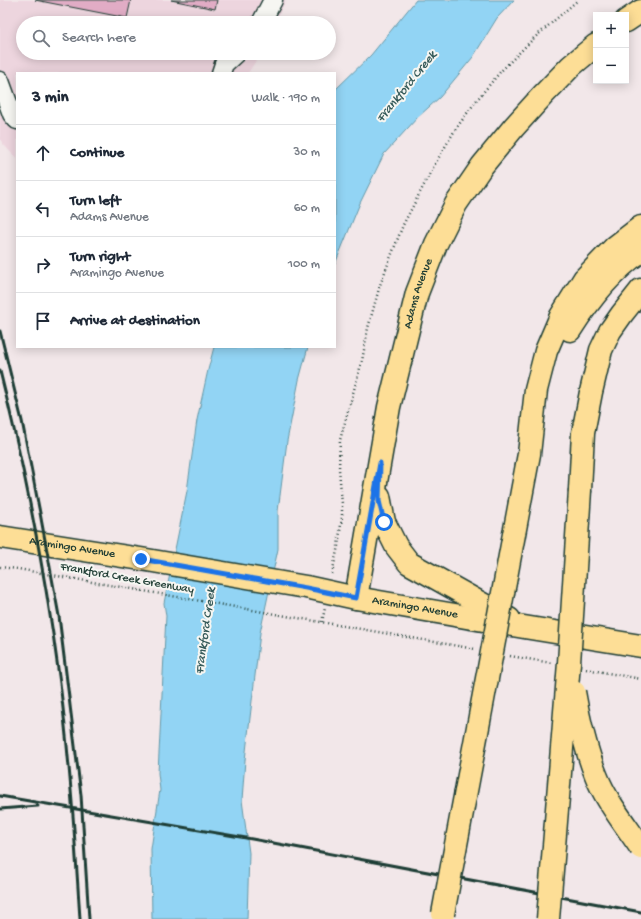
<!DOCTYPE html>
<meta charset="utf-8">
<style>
body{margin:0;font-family:"Gochi Hand",sans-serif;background:#f2f2f3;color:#1f2937}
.controls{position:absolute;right:12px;top:12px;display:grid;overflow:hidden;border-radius:0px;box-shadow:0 2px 10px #0003}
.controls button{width:36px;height:36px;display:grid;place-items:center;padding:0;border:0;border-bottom:1px solid #e0e1e3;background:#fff;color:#1f2937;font:20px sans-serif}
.stop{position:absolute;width:12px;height:12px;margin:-9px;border:3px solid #1a73e8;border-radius:50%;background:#fff}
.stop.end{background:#1a73e8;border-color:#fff;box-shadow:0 1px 4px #0008}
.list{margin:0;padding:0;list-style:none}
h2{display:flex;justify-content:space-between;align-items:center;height:52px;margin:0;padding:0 16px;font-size:17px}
h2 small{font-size:13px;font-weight:400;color:#747a83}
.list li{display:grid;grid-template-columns:26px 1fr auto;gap:12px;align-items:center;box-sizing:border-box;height:56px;padding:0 16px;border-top:1px solid #e0e1e3}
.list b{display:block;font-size:15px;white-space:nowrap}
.list p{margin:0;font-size:13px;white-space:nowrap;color:#747a83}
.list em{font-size:13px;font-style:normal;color:#747a83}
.icon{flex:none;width:22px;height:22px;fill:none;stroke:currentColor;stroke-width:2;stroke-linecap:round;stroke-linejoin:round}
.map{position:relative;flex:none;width:641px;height:919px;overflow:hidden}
.search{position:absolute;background:#fff;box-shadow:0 2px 10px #0003;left:16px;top:16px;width:320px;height:44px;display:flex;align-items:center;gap:10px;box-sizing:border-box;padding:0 14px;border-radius:22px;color:#747a83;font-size:15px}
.panel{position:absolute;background:#fff;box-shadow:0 2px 10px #0003;left:16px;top:72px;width:320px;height:276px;border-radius:0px}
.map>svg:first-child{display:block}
.built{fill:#edd5de}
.water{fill:#92d4f4;stroke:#6498a7}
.building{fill:#e1acc5;stroke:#1f3d34}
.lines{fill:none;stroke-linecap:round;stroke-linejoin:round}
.minor-casing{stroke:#1f3d34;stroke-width:21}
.major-casing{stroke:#1f3d34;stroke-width:25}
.highway-casing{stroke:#1f3d34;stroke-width:25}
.path{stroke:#1f3d34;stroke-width:2.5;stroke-dasharray:1 3;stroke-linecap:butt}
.minor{stroke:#f6f6f2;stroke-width:18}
.major{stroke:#fdde96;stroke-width:22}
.highway{stroke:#fdde96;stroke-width:22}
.rail{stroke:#1f3d34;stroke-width:3}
.highway-bridge-casing{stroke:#1f3d34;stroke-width:25;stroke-linecap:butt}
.highway-bridge{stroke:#fdde96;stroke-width:22}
.route{stroke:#1a73e8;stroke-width:5}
.labels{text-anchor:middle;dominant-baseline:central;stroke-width:4;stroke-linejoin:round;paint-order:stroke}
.street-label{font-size:12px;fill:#1f3d34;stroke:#f6f6f2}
.water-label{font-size:13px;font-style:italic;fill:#365b5a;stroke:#f6f6f2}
</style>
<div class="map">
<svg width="641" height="919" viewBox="0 0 641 919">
<rect width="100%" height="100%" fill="#f2e7e9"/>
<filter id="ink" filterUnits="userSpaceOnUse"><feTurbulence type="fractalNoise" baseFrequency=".025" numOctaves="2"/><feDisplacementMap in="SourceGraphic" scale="8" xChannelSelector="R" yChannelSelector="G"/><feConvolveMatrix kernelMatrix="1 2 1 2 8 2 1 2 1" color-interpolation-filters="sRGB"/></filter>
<g filter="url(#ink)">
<!-- built -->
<polygon class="built" points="0,0 286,0 275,23 23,23 23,53 261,53 248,73 17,73 17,159 3,144 0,139"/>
<!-- water -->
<g class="water">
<polygon points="416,0 514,0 497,18 473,57 440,97 418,117 384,154 360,203 335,264 335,90 371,55"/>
<polygon points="214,347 308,347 299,380 287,441 278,511 278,549 260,633 245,760 242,800 249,853 247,919 152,919 151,849 160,790 158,773 166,616 164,603 187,491 197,420 208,370"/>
</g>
<!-- building -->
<g class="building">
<polygon points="35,0 131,0 127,18"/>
<polygon points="171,0 217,0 215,9"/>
</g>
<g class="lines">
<!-- minor casing -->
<g class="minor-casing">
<g id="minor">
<polyline points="261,23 273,0"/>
<polyline points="221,73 224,64 236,53"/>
<polyline points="0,81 12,114 17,120"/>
</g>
</g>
<!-- major casing -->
<g class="major-casing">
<g id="major">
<polyline points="626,21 641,11"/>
<polyline points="379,496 384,522 396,546 409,563 509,619"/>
<path id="s1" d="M0 537 141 559 306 587 356 598 524 627 641 646"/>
<path id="s2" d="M356 598 389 407 417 293 436 244 456 204 482 166 514 127 543 95 571 66 596 45"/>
</g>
</g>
<!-- highway casing -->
<g class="highway-casing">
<g id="highway">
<path d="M570 330C589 300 611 271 641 251"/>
<polyline points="580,490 583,433 591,392 601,350 610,331 622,314 641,290"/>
<polyline points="520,502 529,454 536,390 546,351 561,316 584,279 615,247 641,227"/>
</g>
</g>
<!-- path -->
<g class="path">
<polyline points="0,567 18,569 475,649"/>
<polyline points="332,574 338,546 342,517 342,504 339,469 340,440 362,361 368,328 380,285 403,225 435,164 455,130 476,101 501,71 533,39 578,0"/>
<polyline points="322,622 325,608"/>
<polyline points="510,656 552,663"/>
<polyline points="586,669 641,679"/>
</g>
<!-- minor -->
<use href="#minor" class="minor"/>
<!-- major -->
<use href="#major" class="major"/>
<!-- highway -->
<use href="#highway" class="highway"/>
<!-- rail -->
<g class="rail">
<polyline points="0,331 22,421 40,513 59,616 81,795 89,919"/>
<path d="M0 371C26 474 46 578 60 683 70 762 75 840 80 919"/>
<polyline points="0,796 252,839 641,912"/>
<polyline points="0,809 38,806"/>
</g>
<!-- highway-bridge casing -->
<g class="highway-bridge-casing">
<g id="highway-bridge">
<path d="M574 692C579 720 585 748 596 775 606 801 625 824 641 848"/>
<polyline points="443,914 520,502"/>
<polyline points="548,919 569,663 580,490"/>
</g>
</g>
<!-- highway-bridge -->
<use href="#highway-bridge" class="highway-bridge"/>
</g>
</g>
<g class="lines" filter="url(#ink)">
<!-- route -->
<polyline class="route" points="141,559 306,588 356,598 380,463 379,501 384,522"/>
</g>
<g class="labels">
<!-- street labels -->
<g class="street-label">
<text stroke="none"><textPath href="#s2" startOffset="311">Adams Avenue</textPath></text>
<text stroke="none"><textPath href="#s1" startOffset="73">Aramingo Avenue</textPath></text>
<text transform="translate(127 579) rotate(10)">Frankford Creek Greenway</text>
<text stroke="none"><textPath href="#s1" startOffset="421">Aramingo Avenue</textPath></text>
</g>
<!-- water labels -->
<g class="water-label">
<text transform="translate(407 87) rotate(-51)">Frankford Creek</text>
<text transform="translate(206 631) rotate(-82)">Frankford Creek</text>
</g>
</g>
</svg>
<div class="controls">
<button>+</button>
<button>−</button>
</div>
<div class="stop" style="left:384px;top:522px"></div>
<div class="stop end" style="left:141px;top:559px"></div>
<div class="search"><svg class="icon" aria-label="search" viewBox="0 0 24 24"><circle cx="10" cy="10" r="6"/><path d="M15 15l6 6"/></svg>Search here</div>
<section class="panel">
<h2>3 min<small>Walk · 190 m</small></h2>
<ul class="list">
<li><svg class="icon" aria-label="ahead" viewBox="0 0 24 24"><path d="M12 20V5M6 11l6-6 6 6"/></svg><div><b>Continue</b></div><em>30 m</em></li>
<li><svg class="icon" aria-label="left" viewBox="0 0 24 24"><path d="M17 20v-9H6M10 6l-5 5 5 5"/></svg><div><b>Turn left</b><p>Adams Avenue</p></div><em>60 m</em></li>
<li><svg class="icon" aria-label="right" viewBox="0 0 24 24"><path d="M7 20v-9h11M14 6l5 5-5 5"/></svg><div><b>Turn right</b><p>Aramingo Avenue</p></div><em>100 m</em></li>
<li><svg class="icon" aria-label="arrive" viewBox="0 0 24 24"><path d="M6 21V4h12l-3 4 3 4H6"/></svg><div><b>Arrive at destination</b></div></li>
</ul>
</section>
</div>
